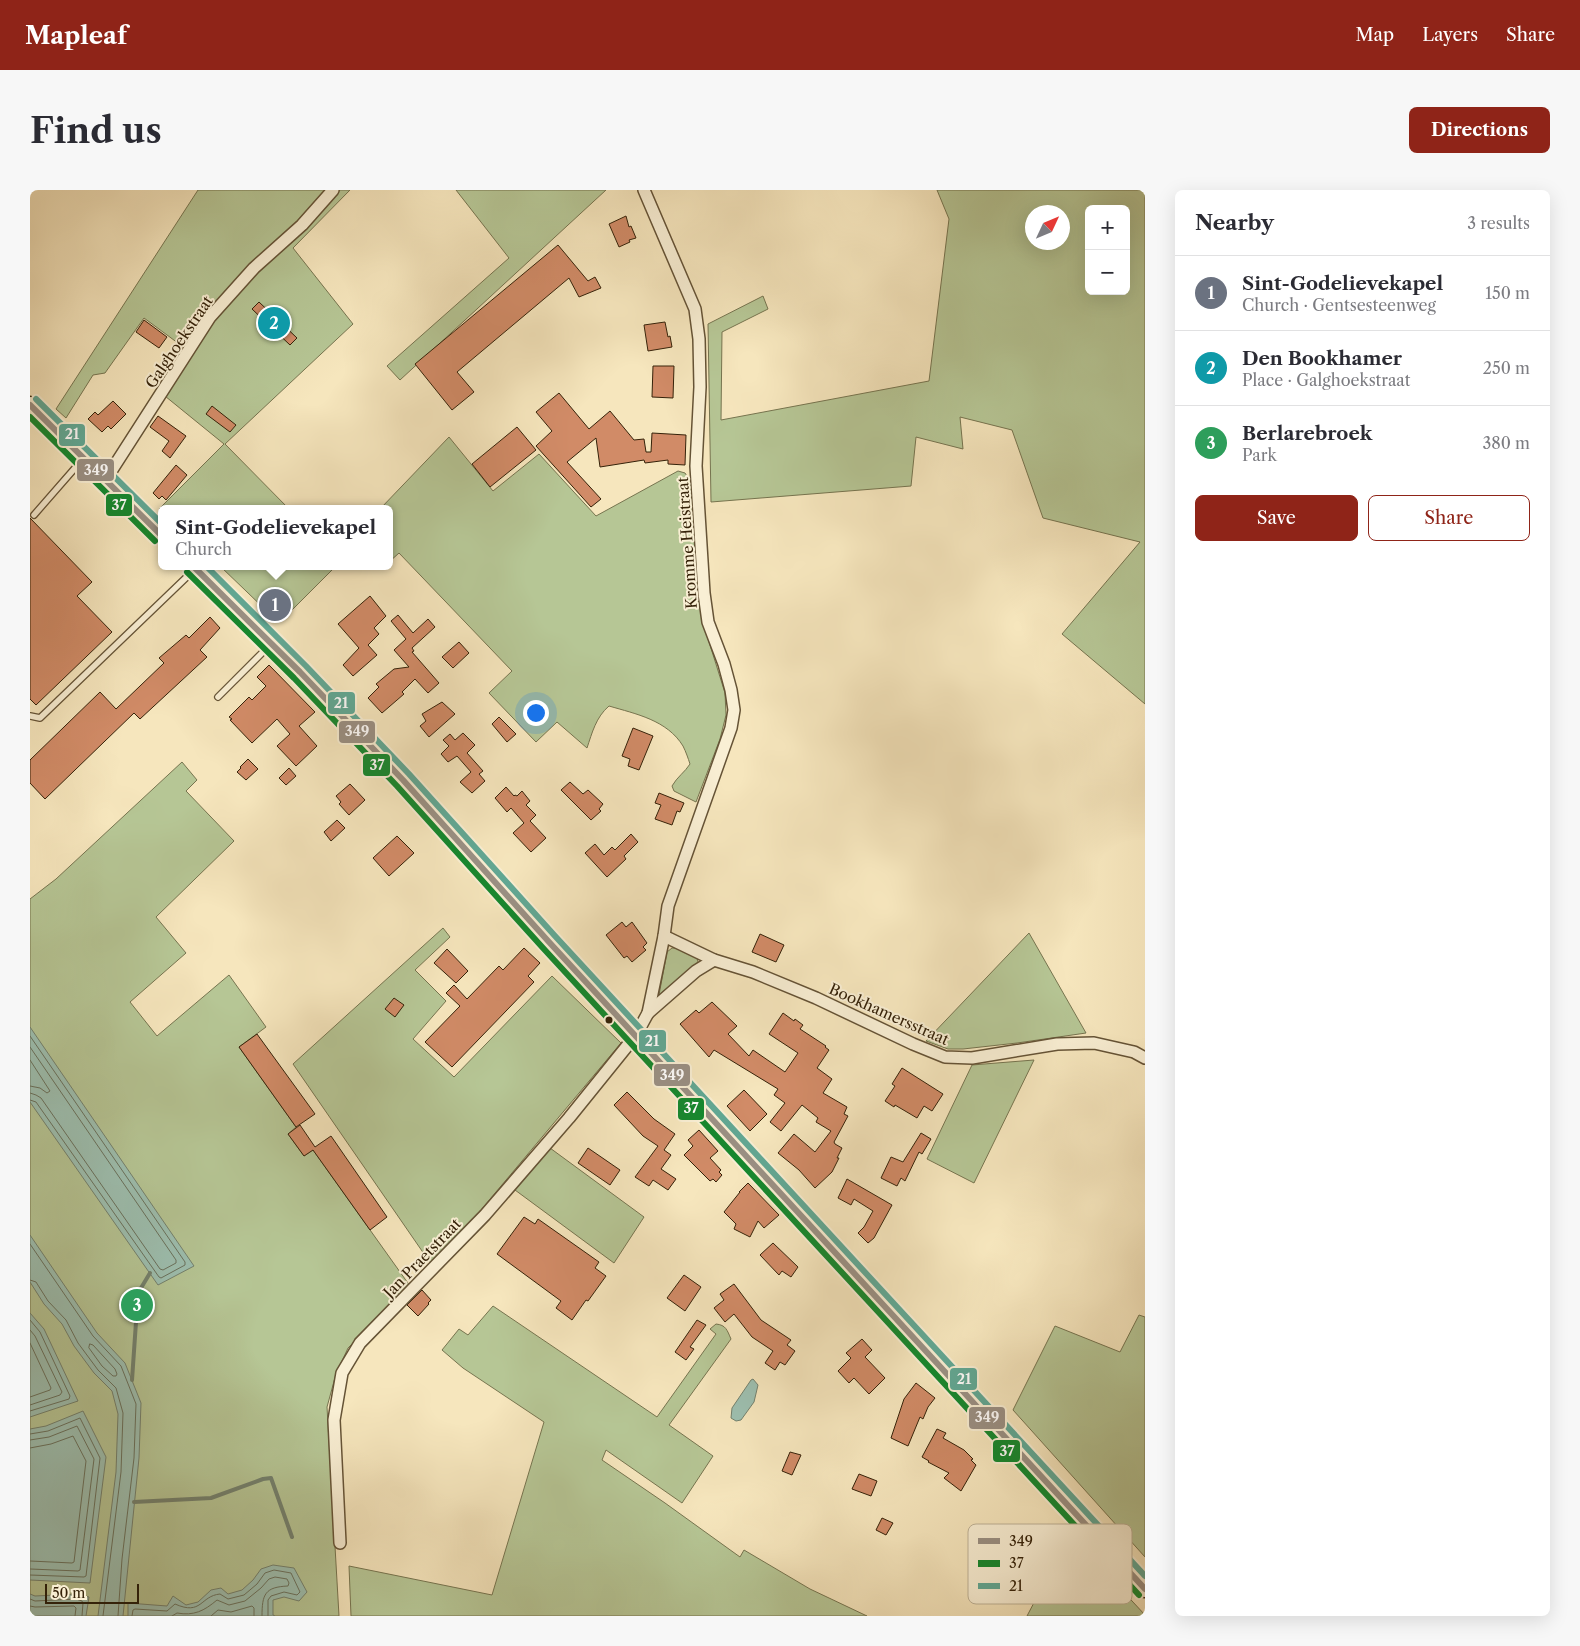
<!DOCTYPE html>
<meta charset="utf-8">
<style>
body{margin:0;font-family:"Libre Caslon Text",serif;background:#f7f7f7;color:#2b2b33}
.controls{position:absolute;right:15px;top:15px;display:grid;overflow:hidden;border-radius:8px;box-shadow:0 5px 20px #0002}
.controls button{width:45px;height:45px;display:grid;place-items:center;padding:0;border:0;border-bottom:1px solid #e1e1e2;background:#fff;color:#2b2b33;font:25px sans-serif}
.compass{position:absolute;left:995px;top:15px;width:45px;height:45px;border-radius:50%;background:#fff;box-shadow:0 5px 20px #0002;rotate:46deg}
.scale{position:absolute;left:15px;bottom:12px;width:94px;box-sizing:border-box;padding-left:5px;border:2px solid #352209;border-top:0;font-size:14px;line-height:18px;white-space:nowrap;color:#352209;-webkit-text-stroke:4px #f9efd4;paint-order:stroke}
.you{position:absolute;left:505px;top:522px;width:18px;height:18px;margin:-12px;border:4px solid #fff;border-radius:50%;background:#1a73e8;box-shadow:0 0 0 8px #1a73e833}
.badge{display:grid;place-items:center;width:32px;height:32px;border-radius:50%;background:#8f2418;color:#fff;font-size:16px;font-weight:700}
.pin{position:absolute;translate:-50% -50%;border:2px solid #fff;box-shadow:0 1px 5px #0006}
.popup{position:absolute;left:128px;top:315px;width:235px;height:65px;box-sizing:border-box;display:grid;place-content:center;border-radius:8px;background:#fff;filter:drop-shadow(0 1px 4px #0005);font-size:16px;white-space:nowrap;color:#7c7c81}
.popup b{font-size:19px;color:#2b2b33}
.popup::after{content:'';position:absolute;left:50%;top:100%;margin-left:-10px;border:10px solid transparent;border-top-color:#fff}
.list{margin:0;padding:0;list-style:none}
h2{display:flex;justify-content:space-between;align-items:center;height:65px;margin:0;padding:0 20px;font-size:21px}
h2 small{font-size:16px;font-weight:400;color:#7c7c81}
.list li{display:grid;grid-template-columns:32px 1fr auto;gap:15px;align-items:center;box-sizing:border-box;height:75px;padding:0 20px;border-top:1px solid #e1e1e2}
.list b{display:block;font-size:19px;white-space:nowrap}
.list p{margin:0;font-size:16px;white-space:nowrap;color:#7c7c81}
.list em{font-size:16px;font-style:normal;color:#7c7c81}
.actions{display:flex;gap:10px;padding:15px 20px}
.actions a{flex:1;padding:11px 0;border:1px solid #8f2418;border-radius:8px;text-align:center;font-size:18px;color:#8f2418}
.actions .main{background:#8f2418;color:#fff}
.map{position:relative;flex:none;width:1115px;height:1426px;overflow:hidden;border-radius:8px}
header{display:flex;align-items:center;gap:30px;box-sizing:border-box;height:70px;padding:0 25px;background:#8f2418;color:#fff}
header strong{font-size:24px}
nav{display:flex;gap:28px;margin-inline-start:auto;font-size:18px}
.intro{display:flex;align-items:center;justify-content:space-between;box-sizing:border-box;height:120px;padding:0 30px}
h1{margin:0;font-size:35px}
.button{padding:12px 22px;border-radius:8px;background:#8f2418;color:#fff;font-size:18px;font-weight:700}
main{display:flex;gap:30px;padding:0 30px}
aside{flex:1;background:#fff;border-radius:8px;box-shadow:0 5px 20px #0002}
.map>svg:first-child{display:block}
.green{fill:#b6c695;stroke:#76744f;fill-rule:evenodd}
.water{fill:#9dc0b1;stroke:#73816e}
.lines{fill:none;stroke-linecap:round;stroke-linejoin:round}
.shore{stroke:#69715d;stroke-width:1}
.stream{stroke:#73816e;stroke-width:4}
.building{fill:#d18b67;stroke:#352209}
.lane-casing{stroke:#655336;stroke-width:8}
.street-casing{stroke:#655336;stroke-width:14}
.secondary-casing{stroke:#352209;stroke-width:19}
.lane{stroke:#f9efd4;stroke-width:5.5}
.street{stroke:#f9efd4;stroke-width:11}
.secondary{stroke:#f9efd4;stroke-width:16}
.bus-1-casing{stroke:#f9efd4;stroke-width:10}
.bus-2-casing{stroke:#f9efd4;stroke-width:10}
.bus-3-casing{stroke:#f9efd4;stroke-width:10}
.bus-1{stroke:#9a9084;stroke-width:6}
.bus-2{stroke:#15882e;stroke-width:6}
.bus-3{stroke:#61a894;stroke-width:6}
.bus-dot{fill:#352209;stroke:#f9efd4;stroke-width:2}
.labels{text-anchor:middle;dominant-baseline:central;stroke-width:4;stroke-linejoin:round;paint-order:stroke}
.street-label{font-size:15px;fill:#352209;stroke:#f9efd4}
.key{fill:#f9efd4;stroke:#beb297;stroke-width:1}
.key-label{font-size:14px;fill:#352209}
.line-badge{stroke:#f9efd4;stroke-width:2}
.badge-label{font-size:14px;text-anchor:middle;font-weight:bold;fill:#fff}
</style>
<header>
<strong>Mapleaf</strong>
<nav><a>Map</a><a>Layers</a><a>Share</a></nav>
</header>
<div class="intro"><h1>Find us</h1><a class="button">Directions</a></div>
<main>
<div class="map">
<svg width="1115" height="1426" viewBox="0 0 1115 1426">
<rect width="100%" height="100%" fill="#f6e6bd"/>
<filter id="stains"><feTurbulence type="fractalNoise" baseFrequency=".004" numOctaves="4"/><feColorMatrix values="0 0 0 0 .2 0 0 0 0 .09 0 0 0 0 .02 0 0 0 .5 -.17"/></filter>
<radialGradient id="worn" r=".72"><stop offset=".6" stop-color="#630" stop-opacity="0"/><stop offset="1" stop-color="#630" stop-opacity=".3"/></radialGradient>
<!-- green -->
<g class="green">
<polygon points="168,0 320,0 263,58 323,134 195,254 259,319 131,319 131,321 129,319 194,254 130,202 156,159 114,128 75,183 63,185 36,228 26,219"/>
<polygon points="426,0 576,0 370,190 357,176 479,68"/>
<path d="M907 0H1115V514L1032 444 1110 352 1013 328 982 240 930 227 933 259 886 247 881 296 681 312 678 134 733 106 738 119 692 142 691 230 899 191 919 29ZM1059 19H1096V101H1059ZM1002 22H1032V52H1002Z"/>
<path d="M419 247 463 301 509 264 566 326 648 281 655 283 661 292 667 388 675 439 695 503 696 525 690 549 666 612 644 601 642 596C647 587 655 582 660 574 658 568 656 562 653 556 637 530 606 524 579 516 566 527 562 543 557 558L527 532 506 552 459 503 482 481 369 363 359 372V319H350Z"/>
<polygon points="190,376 306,376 254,428 247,422 243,427"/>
<polygon points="152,572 167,590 156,601 204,651 126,727 156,763 100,812 127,846 199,785 236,837 209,857 266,937 258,944 274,966 283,960 380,1096 318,1158 306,1184 297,1217 309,1426 0,1426 0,709 26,689"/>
<polygon points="413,738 420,747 385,780 416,811 383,849 424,887 522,786 591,853 445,1027 401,1074 263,874"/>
<polygon points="999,743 1056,843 987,853 933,859 918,859 896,851"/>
<polygon points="642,758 646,758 667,768 668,772 629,805 637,762"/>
<polygon points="1004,870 944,993 897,969 942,875"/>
<polygon points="520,958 614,1027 584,1073 485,1000"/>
<path d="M463 1116 627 1227 686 1144 680 1139 686 1134C696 1135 697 1140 701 1149L639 1235 683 1266 652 1313 576 1260 572 1270 635 1313 710 1367 714 1360 780 1399 837 1426H321L319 1376 462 1405 514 1232 433 1178 412 1160 429 1139 438 1145Z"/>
<polygon points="1109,1125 1115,1127 1115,1367 983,1220 1025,1136 1090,1162"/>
<polygon points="1040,1344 1115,1425 1115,1426 997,1426"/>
</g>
<!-- water -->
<g class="water">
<polygon points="0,837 164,1076 128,1095 0,912"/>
<polygon points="0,1045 67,1143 95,1173 111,1213 109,1268 93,1426 68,1426 86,1282 88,1224 82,1201 64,1183 44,1156 32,1134 14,1114 0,1092"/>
<polygon points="0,1123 14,1139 48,1211 0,1227"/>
<polygon points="723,1189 728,1195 724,1212 711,1230 706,1231 701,1228 702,1218 721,1190"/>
<polygon points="53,1221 76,1267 60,1393 0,1390 0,1239 16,1236"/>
<polygon points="243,1375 264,1378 277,1402 269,1411 254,1407 243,1410 243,1425 245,1426 98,1426 98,1413 137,1416 143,1406 156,1415 168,1412 181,1400 191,1398 198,1404 212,1400 223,1390 231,1379"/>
<polygon points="0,1404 5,1406 47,1404 59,1407 56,1426 0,1426"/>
</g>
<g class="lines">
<!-- shore -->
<g class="shore">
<polyline points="0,846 155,1072 155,1075 131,1088 129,1087 6,912 0,910"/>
<polyline points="0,857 146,1070 146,1073 133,1080 130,1079 11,908 6,905 0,903"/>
<polyline points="0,870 20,901 17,903 10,898 0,896"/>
<polyline points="0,1054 63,1146 91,1176 106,1214 104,1268 92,1369 88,1426"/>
<polyline points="0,1090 6,1092 18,1111 36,1130 48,1153 68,1180 86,1198 93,1223 91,1282 73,1426"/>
<polyline points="0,1130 10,1142 40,1206 39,1209 0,1221"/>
<polyline points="0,1140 5,1146 32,1202 30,1205 0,1215"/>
<polyline points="0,1153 21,1198 20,1200 0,1207"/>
<polygon points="60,1154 63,1155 85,1179 87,1184 86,1186 83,1186 72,1176 59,1158"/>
<polyline points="0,1244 18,1241 50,1228 70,1268 56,1386 54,1387 0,1385"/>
<polyline points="0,1250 19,1247 47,1236 64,1269 50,1380 48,1381 0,1379"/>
<polyline points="0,1258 21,1254 43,1246 56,1271 44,1372 42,1373 0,1371"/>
<polyline points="0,1409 5,1411 46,1409 52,1411 53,1413 52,1426"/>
<polyline points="0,1416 5,1417 44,1416 46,1418 45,1426"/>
<path d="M102 1426 103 1420 105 1419 137 1421 145 1414C172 1426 170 1406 190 1404L198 1409 214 1405 227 1394 235 1383 244 1380 261 1383 270 1402 267 1405 254 1402 241 1406 238 1410V1426"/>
<path d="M142 1426 147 1423C164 1426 174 1421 187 1410L199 1415 215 1411 231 1398 239 1389 245 1387 257 1389 259 1393 258 1396C235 1397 232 1404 232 1426"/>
<polyline points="181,1426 188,1420 201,1422 222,1416 224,1418 224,1426"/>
</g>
<!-- stream -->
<g class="stream">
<polyline points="102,1190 108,1103 120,1083"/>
<polyline points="104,1312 181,1308 233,1289 241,1288 262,1347"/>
</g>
</g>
<!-- building -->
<g class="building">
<polygon points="596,26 599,37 601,36 606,48 599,50 600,52 589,57 579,34"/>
<polygon points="528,55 558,91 565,87 571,98 549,107 539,88 427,182 444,202 422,220 385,174"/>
<polygon points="229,112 267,148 260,155 222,119"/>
<polygon points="114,130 137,147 129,158 106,142"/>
<polygon points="635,132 638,147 640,146 642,157 618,161 614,135"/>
<polygon points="623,176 644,176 643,208 622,207"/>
<polygon points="529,203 559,239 580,221 604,250 614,249 616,262 621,262 622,243 656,245 655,275 638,274 638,270 615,273 614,270 570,277 566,248 537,272 571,309 561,317 506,256 522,241 506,222"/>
<polygon points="83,211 96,224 81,239 78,236 72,242 58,229 65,222 68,225"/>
<polygon points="182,216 206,235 200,242 176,224"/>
<polygon points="128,226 156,246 140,268 132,261 139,251 120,237"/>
<polygon points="487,237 506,260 460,297 442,274"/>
<polygon points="146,275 157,285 136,310 132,306 129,309 123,303"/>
<polygon points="0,328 62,392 47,406 82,442 6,515 0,509"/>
<polygon points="340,406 356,426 344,438 349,444 338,455 347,465 323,486 313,475 329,458 308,434"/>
<polygon points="368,425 383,443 398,429 405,437 382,458 384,461 382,462 409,493 398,503 385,489 372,502 374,504 352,523 338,508 349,497 346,494 364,479 379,477 364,460 376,449 361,431"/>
<polygon points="180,427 190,438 170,460 177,467 110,529 104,523 15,609 0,593 0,570 70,502 86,519 134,473 129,468 156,445 159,448"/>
<polygon points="429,452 439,463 423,478 412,467"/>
<polygon points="239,475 285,522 269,536 287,556 266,576 247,556 260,544 247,529 222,553 200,530 202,529 199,527 219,507 222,510 236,496 227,487"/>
<polygon points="412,512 425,524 399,547 390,536 396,531 392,524"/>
<polygon points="469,527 486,544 477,552 462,534"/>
<polygon points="603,538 623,546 609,580 598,576 600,569 592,566"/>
<polygon points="433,543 445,555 437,563 453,581 449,584 455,591 442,603 430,592 441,582 427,566 418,572 411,564 419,556 413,550 420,544 425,550"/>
<polygon points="218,569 228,579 216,590 207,582 211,578 210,577"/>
<polygon points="259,578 266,586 256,595 249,588"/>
<polygon points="540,592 553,604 558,600 573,614 569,619 571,621 561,630 531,600"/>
<polygon points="320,594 335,610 319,625 309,614 311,612 306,606"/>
<polygon points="476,597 484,606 485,605 487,606 492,601 500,611 496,615 506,625 500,631 516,648 501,662 483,643 494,633 481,618 477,622 465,608"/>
<polygon points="629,603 654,613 650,622 647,621 642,635 625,629 631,615 625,613"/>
<polygon points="307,630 315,638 301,651 294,642"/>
<polygon points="601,644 608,652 594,666 596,669 577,687 555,663 565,654 574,665 582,657 585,660"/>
<polygon points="367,646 384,663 359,686 343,668"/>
<polygon points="592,732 596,737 602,732 617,753 613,757 616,760 602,772 597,766 594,768 576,745"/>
<polygon points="730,744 754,755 746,772 722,762"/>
<polygon points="494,758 510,773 498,786 504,792 422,877 395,852 430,816 416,803 424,795 437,809 469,776 473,780"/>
<polygon points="417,759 438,781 426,793 404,773"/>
<polygon points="364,808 374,815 365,827 355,819"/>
<polygon points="682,812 707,836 698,844 719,866 723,860 755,882 768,863 739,844 753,823 764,831 765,829 773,835 770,839 796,856 795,857 799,860 787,878 802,889 793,903 817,917 814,924 818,926 804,952 805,954 812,958 807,968 809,968 802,982 785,998 769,980 748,963 764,944 785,962 801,941 786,932 788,928 772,915 751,941 740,932 755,913 744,905 748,899 684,860 679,867 650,834 666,820 669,823"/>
<polygon points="227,844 285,924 266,937 209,857"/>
<polygon points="872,878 913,904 902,921 894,916 887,928 865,915 864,917 855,911 865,896 862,894"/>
<polygon points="714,900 737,924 720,941 697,916"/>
<polygon points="597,902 624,929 645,944 634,960 641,965 631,979 646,989 638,1000 623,990 619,996 605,987 628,956 613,946 584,915"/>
<polygon points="270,935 285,957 301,946 357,1027 340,1040 283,960 274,966 258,944"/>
<polygon points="669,940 688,961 680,968 691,980 689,982 692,985 686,992 683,989 680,991 654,965 663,956 658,950"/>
<polygon points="891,943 901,949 892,964 889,962 875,991 871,988 867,996 851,988 861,967 873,972"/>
<polygon points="558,958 590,980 580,995 548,973"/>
<polygon points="817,989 862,1015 844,1048 838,1053 828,1043 834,1037 843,1021 824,1009 821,1015 808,1008"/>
<polygon points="718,993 749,1025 734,1038 728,1031 720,1047 704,1039 706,1034 694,1022 710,1002 709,1002"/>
<polygon points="494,1027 505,1034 508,1029 569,1072 565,1078 576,1086 558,1111 556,1110 542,1130 526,1118 531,1111 467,1064"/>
<polygon points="743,1053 768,1077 761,1087 752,1081 749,1085 730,1065"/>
<polygon points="654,1085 671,1097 655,1121 637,1108"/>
<polygon points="704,1094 731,1130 761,1150 757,1155 765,1161 755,1175 750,1172 745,1180 735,1173 743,1161 722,1147 704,1124 695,1132 684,1118 694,1110 690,1104"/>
<polygon points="392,1100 401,1110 398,1113 399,1114 388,1126 377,1115"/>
<polygon points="667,1130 676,1135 660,1157 664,1159 656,1170 645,1162"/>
<polygon points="832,1149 842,1160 835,1167 855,1188 839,1204 824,1188 819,1193 808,1181 821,1168 816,1163"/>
<polygon points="886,1193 905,1208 898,1217 893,1229 890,1227 878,1256 861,1248 874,1209"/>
<polygon points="907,1239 916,1243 913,1248 934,1260 943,1269 941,1270 946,1275 931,1301 914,1288 919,1283 898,1272 899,1271 892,1267"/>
<polygon points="760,1262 771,1265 762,1285 752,1281"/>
<polygon points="829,1284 847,1291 841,1306 822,1299"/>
<polygon points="852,1328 863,1333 856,1345 846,1340"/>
</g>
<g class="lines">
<!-- lane casing -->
<g class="lane-casing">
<g id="lane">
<polyline points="4,325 52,270"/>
<polyline points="188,507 240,455"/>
<polyline points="0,526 10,528 164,380"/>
</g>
</g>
<!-- street casing -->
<g class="street-casing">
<g id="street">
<polyline points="76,289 180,127 224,78 272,35 303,0"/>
<polyline points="634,746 684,770 723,782 786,808 883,854 915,867 942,868 1027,854 1064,853 1104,862 1115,868"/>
<polyline points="618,823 666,781 684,770"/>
<polyline points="310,1353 304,1230 312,1183 330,1153 455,1025 539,928 606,845 618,823 634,746 638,716 701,538 704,520 701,500 694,474 678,432 674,403 666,276 670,197 669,149 665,119 614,0"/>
</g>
</g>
<!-- secondary casing -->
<g class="secondary-casing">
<g id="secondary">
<polyline points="0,215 131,345"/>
<polyline points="163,376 270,482 373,590 519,752 1115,1399"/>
</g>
</g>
<!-- lane -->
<use href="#lane" class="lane"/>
<!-- street -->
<use href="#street" class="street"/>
<!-- secondary -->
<use href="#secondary" class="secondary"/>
<!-- bus-1 casing -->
<g class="bus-1-casing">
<g id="bus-1">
<polyline points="0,215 131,345"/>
<polyline points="163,376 270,482 373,590 519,752 1115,1399"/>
</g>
</g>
<!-- bus-2 casing -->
<g class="bus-2-casing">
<g id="bus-2">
<polyline points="0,227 125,351"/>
<polyline points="157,382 264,488 367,596 513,758 1109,1405"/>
</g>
</g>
<!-- bus-3 casing -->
<g class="bus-3-casing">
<g id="bus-3">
<polyline points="6,209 131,333"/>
<polyline points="176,376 276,476 379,584 525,746 1115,1386"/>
</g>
</g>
<!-- bus-1 -->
<use href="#bus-1" class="bus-1"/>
<!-- bus-2 -->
<use href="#bus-2" class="bus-2"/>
<!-- bus-3 -->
<use href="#bus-3" class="bus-3"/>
</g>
<!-- markers -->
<circle class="bus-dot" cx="579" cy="830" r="4.5"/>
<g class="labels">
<!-- street labels -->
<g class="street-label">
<text transform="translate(149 152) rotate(-56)">Galghoekstraat</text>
<text transform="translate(657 353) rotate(-94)">Kromme Heistraat</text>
<text transform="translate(859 824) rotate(24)">Bookhamersstraat</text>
<text transform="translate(392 1068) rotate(-46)">Jan Praetstraat</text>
</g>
</g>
<!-- legend -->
<rect x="938" y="1334" width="164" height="80" rx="8" class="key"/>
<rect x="948" y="1348" width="22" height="6" fill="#9a9084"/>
<rect x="948" y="1370" width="22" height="7" fill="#15882e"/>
<rect x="948" y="1393" width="22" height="6" fill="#61a894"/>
<g class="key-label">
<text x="979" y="1356">349</text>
<text x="979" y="1378">37</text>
<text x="979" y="1401">21</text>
</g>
<g class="line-badge">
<rect x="28" y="233" width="28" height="24" rx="5" fill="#61a894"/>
<rect x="46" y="268" width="39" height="24" rx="5" fill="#9a9084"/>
<rect x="75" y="303" width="28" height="24" rx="5" fill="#15882e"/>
<rect x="297" y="501" width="29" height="24" rx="5" fill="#61a894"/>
<rect x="308" y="530" width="38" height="24" rx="5" fill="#9a9084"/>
<rect x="332" y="563" width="29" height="24" rx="5" fill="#15882e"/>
<rect x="608" y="839" width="29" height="24" rx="5" fill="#61a894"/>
<rect x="623" y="873" width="38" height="24" rx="5" fill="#9a9084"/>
<rect x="647" y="907" width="28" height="24" rx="5" fill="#15882e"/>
<rect x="919" y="1177" width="29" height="24" rx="5" fill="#61a894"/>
<rect x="938" y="1216" width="38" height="24" rx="5" fill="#9a9084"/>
<rect x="962" y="1249" width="29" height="24" rx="5" fill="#15882e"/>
</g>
<g class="badge-label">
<text x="42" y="249">21</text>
<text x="66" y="285">349</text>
<text x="89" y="320">37</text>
<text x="311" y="518">21</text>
<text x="327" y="546">349</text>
<text x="347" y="580">37</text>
<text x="622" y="856">21</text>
<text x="642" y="890">349</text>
<text x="661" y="923">37</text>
<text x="934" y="1194">21</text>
<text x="957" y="1232">349</text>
<text x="977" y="1266">37</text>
</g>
<rect width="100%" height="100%" filter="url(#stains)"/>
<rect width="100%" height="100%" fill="url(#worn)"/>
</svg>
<div class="controls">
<button>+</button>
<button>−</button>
</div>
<svg class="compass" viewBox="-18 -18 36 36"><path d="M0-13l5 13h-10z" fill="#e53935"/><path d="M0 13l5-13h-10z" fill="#7c7c81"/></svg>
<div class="scale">50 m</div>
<div class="you"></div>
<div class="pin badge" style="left:245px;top:415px;background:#6b7280">1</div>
<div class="popup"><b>Sint-Godelievekapel</b>Church</div>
<div class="pin badge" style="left:244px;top:133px;background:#0f9aa8">2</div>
<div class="pin badge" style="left:107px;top:1115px;background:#2e9e5b">3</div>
</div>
<aside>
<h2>Nearby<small>3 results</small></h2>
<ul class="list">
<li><span class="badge" style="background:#6b7280">1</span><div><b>Sint-Godelievekapel</b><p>Church · Gentsesteenweg</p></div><em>150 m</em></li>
<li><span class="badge" style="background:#0f9aa8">2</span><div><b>Den Bookhamer</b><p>Place · Galghoekstraat</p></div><em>250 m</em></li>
<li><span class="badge" style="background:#2e9e5b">3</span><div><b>Berlarebroek</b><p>Park</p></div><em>380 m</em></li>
</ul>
<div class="actions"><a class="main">Save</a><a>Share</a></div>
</aside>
</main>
